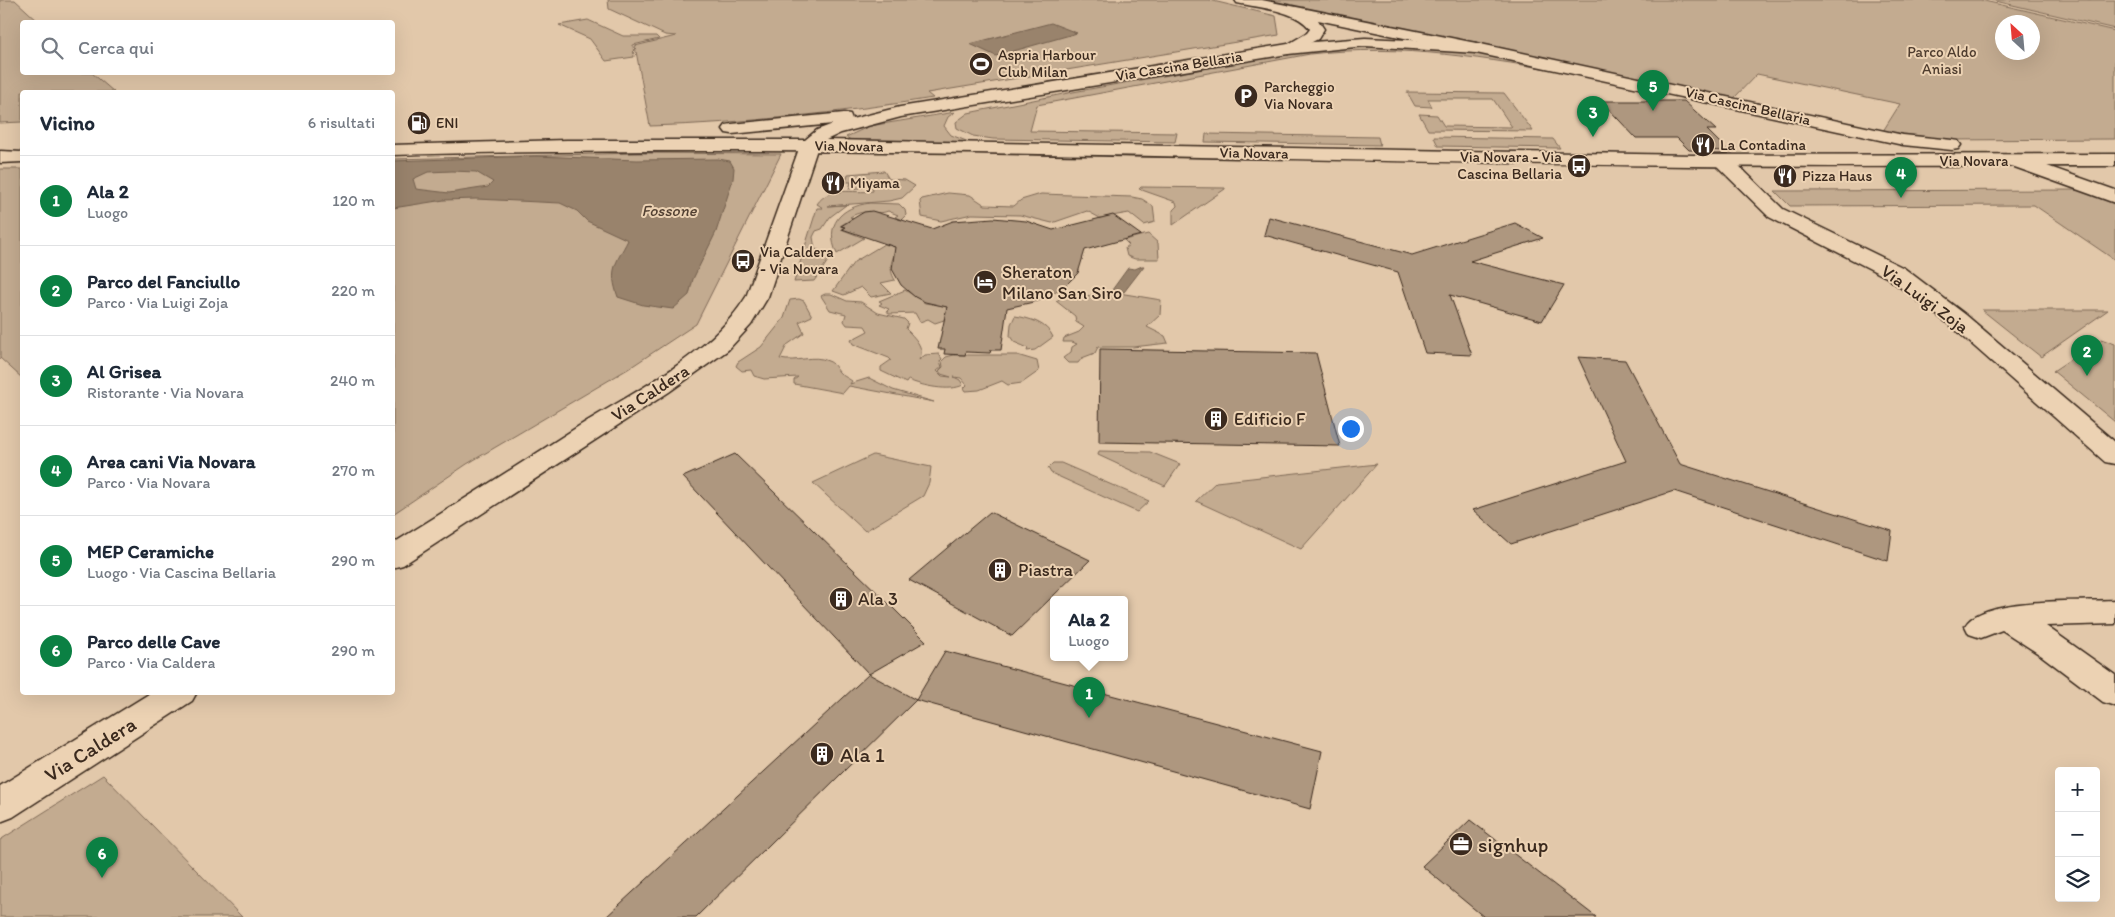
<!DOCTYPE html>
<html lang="it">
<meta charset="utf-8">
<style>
body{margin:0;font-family:Itim,sans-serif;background:#f6f6f7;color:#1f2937}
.controls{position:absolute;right:15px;bottom:15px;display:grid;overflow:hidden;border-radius:5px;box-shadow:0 5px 20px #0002}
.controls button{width:45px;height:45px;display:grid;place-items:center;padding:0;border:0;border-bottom:1px solid #e0e1e3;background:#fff;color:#1f2937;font:25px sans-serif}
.compass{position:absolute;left:1995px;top:15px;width:45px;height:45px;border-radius:50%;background:#fff;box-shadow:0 5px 20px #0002;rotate:334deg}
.you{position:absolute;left:1350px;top:428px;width:18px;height:18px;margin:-12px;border:4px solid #fff;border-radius:50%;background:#1a73e8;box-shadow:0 0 0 8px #1a73e833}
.badge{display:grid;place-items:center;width:32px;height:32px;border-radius:50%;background:#0b8043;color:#fff;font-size:16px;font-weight:700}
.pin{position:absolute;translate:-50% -41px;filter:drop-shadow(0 1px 2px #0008)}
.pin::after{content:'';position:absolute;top:26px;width:18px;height:15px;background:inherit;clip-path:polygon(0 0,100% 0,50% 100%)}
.popup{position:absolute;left:1050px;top:596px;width:78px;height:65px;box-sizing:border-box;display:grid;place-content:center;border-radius:5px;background:#fff;filter:drop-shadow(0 1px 4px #0005);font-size:16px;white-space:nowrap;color:#747a83}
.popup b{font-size:19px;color:#1f2937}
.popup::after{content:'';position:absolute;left:50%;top:100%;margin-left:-10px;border:10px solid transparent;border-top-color:#fff}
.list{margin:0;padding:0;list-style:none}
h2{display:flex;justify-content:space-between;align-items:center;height:65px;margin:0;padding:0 20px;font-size:21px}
h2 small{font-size:16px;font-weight:400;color:#747a83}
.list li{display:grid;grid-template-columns:32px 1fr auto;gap:15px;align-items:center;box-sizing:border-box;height:90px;padding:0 20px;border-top:1px solid #e0e1e3}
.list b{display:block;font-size:19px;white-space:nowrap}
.list p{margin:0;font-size:16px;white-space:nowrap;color:#747a83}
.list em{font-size:16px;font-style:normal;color:#747a83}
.icon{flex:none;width:28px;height:28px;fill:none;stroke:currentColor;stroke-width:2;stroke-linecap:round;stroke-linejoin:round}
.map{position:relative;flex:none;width:2115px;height:917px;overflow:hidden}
.search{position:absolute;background:#fff;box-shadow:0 5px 20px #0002;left:20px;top:20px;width:375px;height:55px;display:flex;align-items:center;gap:12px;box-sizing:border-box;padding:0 18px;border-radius:5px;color:#747a83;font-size:19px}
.panel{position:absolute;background:#fff;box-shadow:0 5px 20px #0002;left:20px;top:90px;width:375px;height:605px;border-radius:5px}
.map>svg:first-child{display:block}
.green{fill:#c3ab90;stroke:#7f6a57;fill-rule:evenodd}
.water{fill:#99836c;stroke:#735f4d;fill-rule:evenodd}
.building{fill:#ae977f;stroke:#3b2a1e}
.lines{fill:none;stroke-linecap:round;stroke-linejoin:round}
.minor-casing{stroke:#3b2a1e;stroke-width:3}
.major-casing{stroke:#3b2a1e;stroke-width:3}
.minor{fill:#ecd2b3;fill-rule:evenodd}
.major{fill:#ecd2b3;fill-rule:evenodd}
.labels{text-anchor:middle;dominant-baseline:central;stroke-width:4;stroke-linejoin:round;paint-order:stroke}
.far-park-label{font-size:15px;fill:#4f3d2f;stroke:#ecd2b3}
.far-poi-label{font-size:15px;fill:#3b2a1e;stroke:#ecd2b3;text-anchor:start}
.far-street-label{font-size:15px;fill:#3b2a1e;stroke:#ecd2b3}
.far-water-label{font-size:16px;font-style:italic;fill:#524032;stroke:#ecd2b3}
.poi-label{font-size:18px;fill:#3b2a1e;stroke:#ecd2b3;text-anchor:start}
.street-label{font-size:18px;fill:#3b2a1e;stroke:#ecd2b3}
.near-street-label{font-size:21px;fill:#3b2a1e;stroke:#ecd2b3}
.near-poi-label{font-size:21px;fill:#3b2a1e;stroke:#ecd2b3;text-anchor:start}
</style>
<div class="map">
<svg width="2115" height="917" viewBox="0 0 2115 917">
<rect width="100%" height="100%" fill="#e2c8aa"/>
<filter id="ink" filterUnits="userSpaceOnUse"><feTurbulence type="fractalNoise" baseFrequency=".02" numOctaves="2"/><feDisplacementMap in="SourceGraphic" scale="10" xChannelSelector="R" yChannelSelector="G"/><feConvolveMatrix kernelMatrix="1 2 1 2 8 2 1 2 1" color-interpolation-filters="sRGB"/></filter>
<g filter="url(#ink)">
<!-- green -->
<g class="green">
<polygon points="0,0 15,0 39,22 22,22 22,72 92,73 114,92 22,92 22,122 0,123"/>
<path d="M608 0H1209L1276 16 1279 35 927 93 933 98C839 113 746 123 650 126L635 46 676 36 665 35 609 9Z"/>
<path d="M1258 0H1980L2115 31V139L1945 140 1883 131 1900 104 1757 74 1734 98ZM2002 22H2032V52H2002Z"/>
<polygon points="1991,0 2115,0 2115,29"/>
<polygon points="588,20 623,36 656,36 659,39 633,45 634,57 606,61 590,39 559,25"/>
<path d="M1385 46 1475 53 1578 74C1486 59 1403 43 1310 54L1037 105 1030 131 1177 133 1175 142 993 139 973 136 957 128 956 122 968 113 1073 92 1310 50Z"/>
<polygon points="1407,92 1504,93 1533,131 1428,130 1419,114 1437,115 1444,126 1512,127 1493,99 1428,99 1432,107 1415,106"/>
<polygon points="955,112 948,117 944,126 951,135 969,142 966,144 854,142 846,137 870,126"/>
<polygon points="1206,134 1378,137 1380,145 1205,142"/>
<polygon points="1434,137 1553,139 1560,148 1438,146"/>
<polygon points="639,153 781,154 696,324 628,369 467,464 393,514 393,159"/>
<polygon points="0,169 22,169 22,378 0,358"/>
<path d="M884 171 889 179 905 180 915 186 902 198 889 201 828 206 846 205 830 217 822 229 816 231 813 237 815 249 824 252 830 258 814 281 794 282 817 208H823L817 204C830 185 853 194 873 191L872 187 849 189 851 182H846L848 174Z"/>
<polygon points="1141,187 1225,188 1225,189 1173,225 1173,210 1177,206 1176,202 1139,189"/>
<polygon points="2084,190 2115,202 2115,260 2034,205 1790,206 1775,191"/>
<polygon points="948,193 970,195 985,205 1014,206 1021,200 1041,194 1132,197 1142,199 1153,206 1155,222 1144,225 1129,213 1100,218 1087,211 1052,223 1020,215 972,214 941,221 922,217 920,201 922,199"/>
<path d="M870 203 899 204 905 210 906 215 901 220 895 217 898 215 888 211C877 216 867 207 850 217L853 218 840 226 844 227 841 229 864 238 837 254C824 225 840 207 870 203Z"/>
<polygon points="1148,234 1158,243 1159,259 1135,259 1127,256 1125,248 1129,245 1124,240"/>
<path d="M884 244 898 248C891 260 888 268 895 280L881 283 891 293 871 297 861 287 844 295 833 291 854 262Z"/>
<polygon points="905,290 925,303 947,306 944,320 935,323 928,319 920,322 915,313 889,314 887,311 889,309 879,305 882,303 879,301"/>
<polygon points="1073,292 1090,296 1094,293 1101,294 1099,297 1107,299 1113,292 1161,300 1160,315 1147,327 1165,336 1168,343 1133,347 1098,347 1095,353 1082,358 1078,363 1068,363 1063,358 1071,352 1072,347 1077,344 1072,342 1063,342 1064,338 1079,332 1084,327 1076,322 1075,316 1056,301"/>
<path d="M825 294H831L847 301 861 302 878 313 904 319 908 323 906 329C914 337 926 348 919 360L925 355 939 354 942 359 940 361 942 367 937 371 942 376 951 377 941 374 939 371 943 367 942 361 946 357 954 355H1017L1037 361 1039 371 1022 383 1008 385 1002 381 979 390 966 391 964 388 967 385 961 378 954 377 960 380 963 385C950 392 922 386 908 380L906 383 881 371V367L891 360 889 358 853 344 851 340 868 331 865 326 847 325 844 321 846 314 830 310 821 296Z"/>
<path d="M799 299 804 301 812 316 799 322 804 333 787 345 780 359C796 363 814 354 828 361 834 363 835 367 839 372 841 375 848 378 852 381L850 384 869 378 893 390 934 402 849 386 843 393 794 384V380L798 377 764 379 754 376 751 370 742 371 736 366 738 362 761 347 784 318 790 300Z"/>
<polygon points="1982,310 2108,310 2041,357"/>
<path d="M1015 316C1029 318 1047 323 1053 337L1035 350 1027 351 1028 348 1014 342 1010 336 1011 324Z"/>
<polygon points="2101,339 2115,344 2115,422 2053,371"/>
<polygon points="1099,451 1150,452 1180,464 1165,486 1098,455"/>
<polygon points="873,455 931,467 929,483 923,496 865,531 813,483"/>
<polygon points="1053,463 1061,463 1149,501 1137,512 1051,473 1048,468"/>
<polygon points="1377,464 1301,549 1196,501 1216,482"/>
<polygon points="103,775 242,917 0,917 0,840"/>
</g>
<!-- water -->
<g class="water">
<polygon points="1051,23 1077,33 996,56 970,44"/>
<path d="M536 156 637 160 718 159 730 161 734 168 733 179 716 232 693 279 689 295 673 309 643 305 618 297C608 269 616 264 628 240L587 221 577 211 560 203 476 199 444 200 393 208V161ZM452 171 476 172 493 182 488 187 449 193 416 189 413 179 428 172Z"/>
<polygon points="1142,266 1144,266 1124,292 1112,290 1128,268 1135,269"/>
</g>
<!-- building -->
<g class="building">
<polygon points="1601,101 1684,101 1716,130 1707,130 1728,151 1689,150 1677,138 1636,138"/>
<polygon points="872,211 932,229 953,221 993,218 1026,221 1053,230 1113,215 1141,235 1085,250 1078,273 1063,288 1038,301 1007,308 1001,350 991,350 990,353 966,352 965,355 944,354 945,349 938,349 947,307 925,302 915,297 901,285 892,269 895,247 842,229 845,227 841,226 864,212"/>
<polygon points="1269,217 1412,255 1515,223 1543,238 1470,261 1564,285 1542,321 1450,295 1472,355 1425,353 1398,272 1264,235"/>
<polygon points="1100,349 1316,353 1340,446 1099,442"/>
<polygon points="1578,357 1625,360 1680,464 1892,531 1888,561 1674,491 1511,544 1473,510 1626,461"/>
<polygon points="735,454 891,606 926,641 869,674 683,477"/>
<polygon points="990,512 1090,560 1012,636 909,580"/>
<polygon points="945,651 1322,751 1310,809 916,700"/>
<polygon points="869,674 916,700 696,917 606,917"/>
<polygon points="1470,820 1596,917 1484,917 1422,866"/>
</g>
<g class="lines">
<!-- minor casing -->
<g class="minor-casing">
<g id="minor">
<path d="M1235 0H1262L1476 43 1484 48 1476 53 1318 20 1324 29 1318 39 1288 54 1280 49 1307 33 1310 29C1297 10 1259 8 1237 3Z"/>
<path d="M809 141 815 142 818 146 768 297 751 325 728 350 669 392 403 565 392 568V544C455 505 517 466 579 426 636 391 710 355 746 297L800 146 803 142Z"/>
<polygon points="1723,155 1730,157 1783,209 1904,268 1966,315 2115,442 2115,464 2105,462 1950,325 1888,278 1769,217 1716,165 1714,161 1716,157"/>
<polygon points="2016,155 2115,190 2115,203 2009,165 2007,161 2009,157"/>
<path d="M2115 600V624L2046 626 2115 675V706L2103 702 2042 656 2002 630 1981 638 1969 634 1965 626C1982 596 2081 602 2115 600Z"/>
<polygon points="152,692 197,692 192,701 13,817 0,822 0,786"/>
</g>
</g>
<!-- major casing -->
<g class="major-casing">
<g id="major">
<path d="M1365 38 1476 43 1903 135 1952 140 1958 141 1961 145 1958 149 1952 150 1903 145 1476 53 1365 46 1288 54 901 117 841 133 826 140 1694 155 2115 154V166C1974 166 1832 168 1691 166 1258 161 825 143 392 155V145L567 140H805L817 130 833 124 732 134 726 133 723 129 726 125 732 124 844 113 850 114 852 119 900 107 1288 44Z"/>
<polygon points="0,151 22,152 22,162 0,163"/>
</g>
</g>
<!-- minor -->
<use href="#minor" class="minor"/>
<!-- major -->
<use href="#major" class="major"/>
</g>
</g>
<!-- icons -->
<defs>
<g id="stadium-disc" transform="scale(1.25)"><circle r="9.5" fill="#3b2a1e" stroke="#ecd2b3"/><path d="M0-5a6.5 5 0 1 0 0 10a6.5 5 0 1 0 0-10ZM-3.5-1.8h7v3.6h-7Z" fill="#fff"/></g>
<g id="parking-disc" transform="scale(1.25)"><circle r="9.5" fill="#3b2a1e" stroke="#ecd2b3"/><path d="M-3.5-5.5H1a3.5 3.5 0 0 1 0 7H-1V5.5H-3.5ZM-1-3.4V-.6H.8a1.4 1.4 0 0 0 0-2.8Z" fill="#fff"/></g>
<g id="fuel-disc" transform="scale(1.25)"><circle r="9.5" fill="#3b2a1e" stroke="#ecd2b3"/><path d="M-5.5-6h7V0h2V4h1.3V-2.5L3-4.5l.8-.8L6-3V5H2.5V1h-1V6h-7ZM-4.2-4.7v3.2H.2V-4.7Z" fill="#fff"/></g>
<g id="restaurant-disc" transform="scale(1.25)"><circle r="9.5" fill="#3b2a1e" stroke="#ecd2b3"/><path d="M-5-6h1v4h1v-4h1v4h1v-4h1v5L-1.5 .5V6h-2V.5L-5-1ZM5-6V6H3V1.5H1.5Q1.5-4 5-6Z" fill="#fff"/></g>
<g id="bus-disc" transform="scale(1.25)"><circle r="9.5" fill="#3b2a1e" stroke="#ecd2b3"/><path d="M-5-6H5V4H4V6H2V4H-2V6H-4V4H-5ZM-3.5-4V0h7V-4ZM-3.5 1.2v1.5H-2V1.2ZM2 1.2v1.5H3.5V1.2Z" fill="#fff"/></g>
<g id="hotel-disc" transform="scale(1.25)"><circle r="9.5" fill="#3b2a1e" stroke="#ecd2b3"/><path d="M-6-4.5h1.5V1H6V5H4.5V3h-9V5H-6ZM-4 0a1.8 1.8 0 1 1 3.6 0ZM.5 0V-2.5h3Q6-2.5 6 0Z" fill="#fff"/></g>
<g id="building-disc" transform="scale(1.25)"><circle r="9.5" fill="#3b2a1e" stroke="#ecd2b3"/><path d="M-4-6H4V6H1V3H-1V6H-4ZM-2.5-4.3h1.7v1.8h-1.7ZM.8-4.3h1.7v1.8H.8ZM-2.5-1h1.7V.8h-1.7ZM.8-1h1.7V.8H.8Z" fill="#fff"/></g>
<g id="office-disc" transform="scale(1.25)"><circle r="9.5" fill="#3b2a1e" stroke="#ecd2b3"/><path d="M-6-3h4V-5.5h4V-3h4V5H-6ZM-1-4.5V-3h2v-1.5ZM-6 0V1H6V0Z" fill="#fff"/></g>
</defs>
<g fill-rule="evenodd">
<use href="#stadium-disc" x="981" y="64"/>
<use href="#parking-disc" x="1246" y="96"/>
<use href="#fuel-disc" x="419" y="123"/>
<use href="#restaurant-disc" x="1703" y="145"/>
<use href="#bus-disc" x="1579" y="166"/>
<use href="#restaurant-disc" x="1785" y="176"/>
<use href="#restaurant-disc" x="833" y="183"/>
<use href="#bus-disc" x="743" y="261"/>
<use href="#hotel-disc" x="985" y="282"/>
<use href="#building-disc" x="1216" y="419"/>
<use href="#building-disc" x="1000" y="570"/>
<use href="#building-disc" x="841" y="599"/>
<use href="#building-disc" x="822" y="754"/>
<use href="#office-disc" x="1461" y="844"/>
</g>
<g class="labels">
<!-- far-park labels -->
<g class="far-park-label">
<text x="1942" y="52">Parco Aldo<tspan x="1942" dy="17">Aniasi</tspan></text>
</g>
<!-- far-poi labels -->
<g class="far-poi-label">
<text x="998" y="55">Aspria Harbour<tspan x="998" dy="17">Club Milan</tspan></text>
<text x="1264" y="87">Parcheggio<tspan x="1264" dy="17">Via Novara</tspan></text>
<text x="436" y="123">ENI</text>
<text x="1720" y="145">La Contadina</text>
<text x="1562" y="157" text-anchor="end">Via Novara - Via<tspan x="1562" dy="17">Cascina Bellaria</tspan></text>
<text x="1802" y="176">Pizza Haus</text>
<text x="850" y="183">Miyama</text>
<text x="760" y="252">Via Caldera<tspan x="760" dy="17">- Via Novara</tspan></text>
</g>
<!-- far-street labels -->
<g class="far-street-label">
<text transform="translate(1179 66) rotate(-9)">Via Cascina Bellaria</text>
<text transform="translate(1748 106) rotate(13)">Via Cascina Bellaria</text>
<text transform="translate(849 146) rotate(1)">Via Novara</text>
<text transform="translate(1254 153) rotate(1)">Via Novara</text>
<text x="1974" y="161">Via Novara</text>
</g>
<!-- far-water labels -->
<g class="far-water-label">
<text x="669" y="210">Fossone</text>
</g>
<!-- poi labels -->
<g class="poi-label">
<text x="1002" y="272">Sheraton<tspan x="1002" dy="21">Milano San Siro</tspan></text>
<text x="1234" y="419">Edificio F</text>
<text x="1018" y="570">Piastra</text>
<text x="858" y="599">Ala 3</text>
</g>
<!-- street labels -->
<g class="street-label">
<text transform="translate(1925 299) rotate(36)">Via Luigi Zoja</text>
<text transform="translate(650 393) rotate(-33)">Via Caldera</text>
</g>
<!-- near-street labels -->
<g class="near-street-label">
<text transform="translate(90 749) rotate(-32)">Via Caldera</text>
</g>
<!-- near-poi labels -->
<g class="near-poi-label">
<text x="840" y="754">Ala 1</text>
<text x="1478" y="844">signhup</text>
</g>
</g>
</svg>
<div class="controls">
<button>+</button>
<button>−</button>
<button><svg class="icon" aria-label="layers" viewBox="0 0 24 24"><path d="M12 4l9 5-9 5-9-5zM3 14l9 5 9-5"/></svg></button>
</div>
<svg class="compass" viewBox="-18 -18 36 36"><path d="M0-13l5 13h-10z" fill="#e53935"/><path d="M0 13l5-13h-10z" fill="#747a83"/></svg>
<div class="you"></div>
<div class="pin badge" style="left:1089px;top:718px">1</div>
<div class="popup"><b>Ala 2</b>Luogo</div>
<div class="pin badge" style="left:2087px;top:376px">2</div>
<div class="pin badge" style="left:1593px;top:137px">3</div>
<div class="pin badge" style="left:1901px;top:198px">4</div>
<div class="pin badge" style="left:1653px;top:111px">5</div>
<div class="pin badge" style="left:102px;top:878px">6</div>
<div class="search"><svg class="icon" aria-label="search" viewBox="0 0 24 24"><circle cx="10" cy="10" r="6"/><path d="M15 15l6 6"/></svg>Cerca qui</div>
<section class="panel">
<h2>Vicino<small>6 risultati</small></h2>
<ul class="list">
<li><span class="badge">1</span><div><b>Ala 2</b><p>Luogo</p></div><em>120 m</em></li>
<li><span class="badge">2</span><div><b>Parco del Fanciullo</b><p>Parco · Via Luigi Zoja</p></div><em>220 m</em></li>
<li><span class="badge">3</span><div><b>Al Grisea</b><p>Ristorante · Via Novara</p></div><em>240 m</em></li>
<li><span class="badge">4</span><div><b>Area cani Via Novara</b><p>Parco · Via Novara</p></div><em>270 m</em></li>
<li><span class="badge">5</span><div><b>MEP Ceramiche</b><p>Luogo · Via Cascina Bellaria</p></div><em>290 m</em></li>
<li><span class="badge">6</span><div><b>Parco delle Cave</b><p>Parco · Via Caldera</p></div><em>290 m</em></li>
</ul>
</section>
</div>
